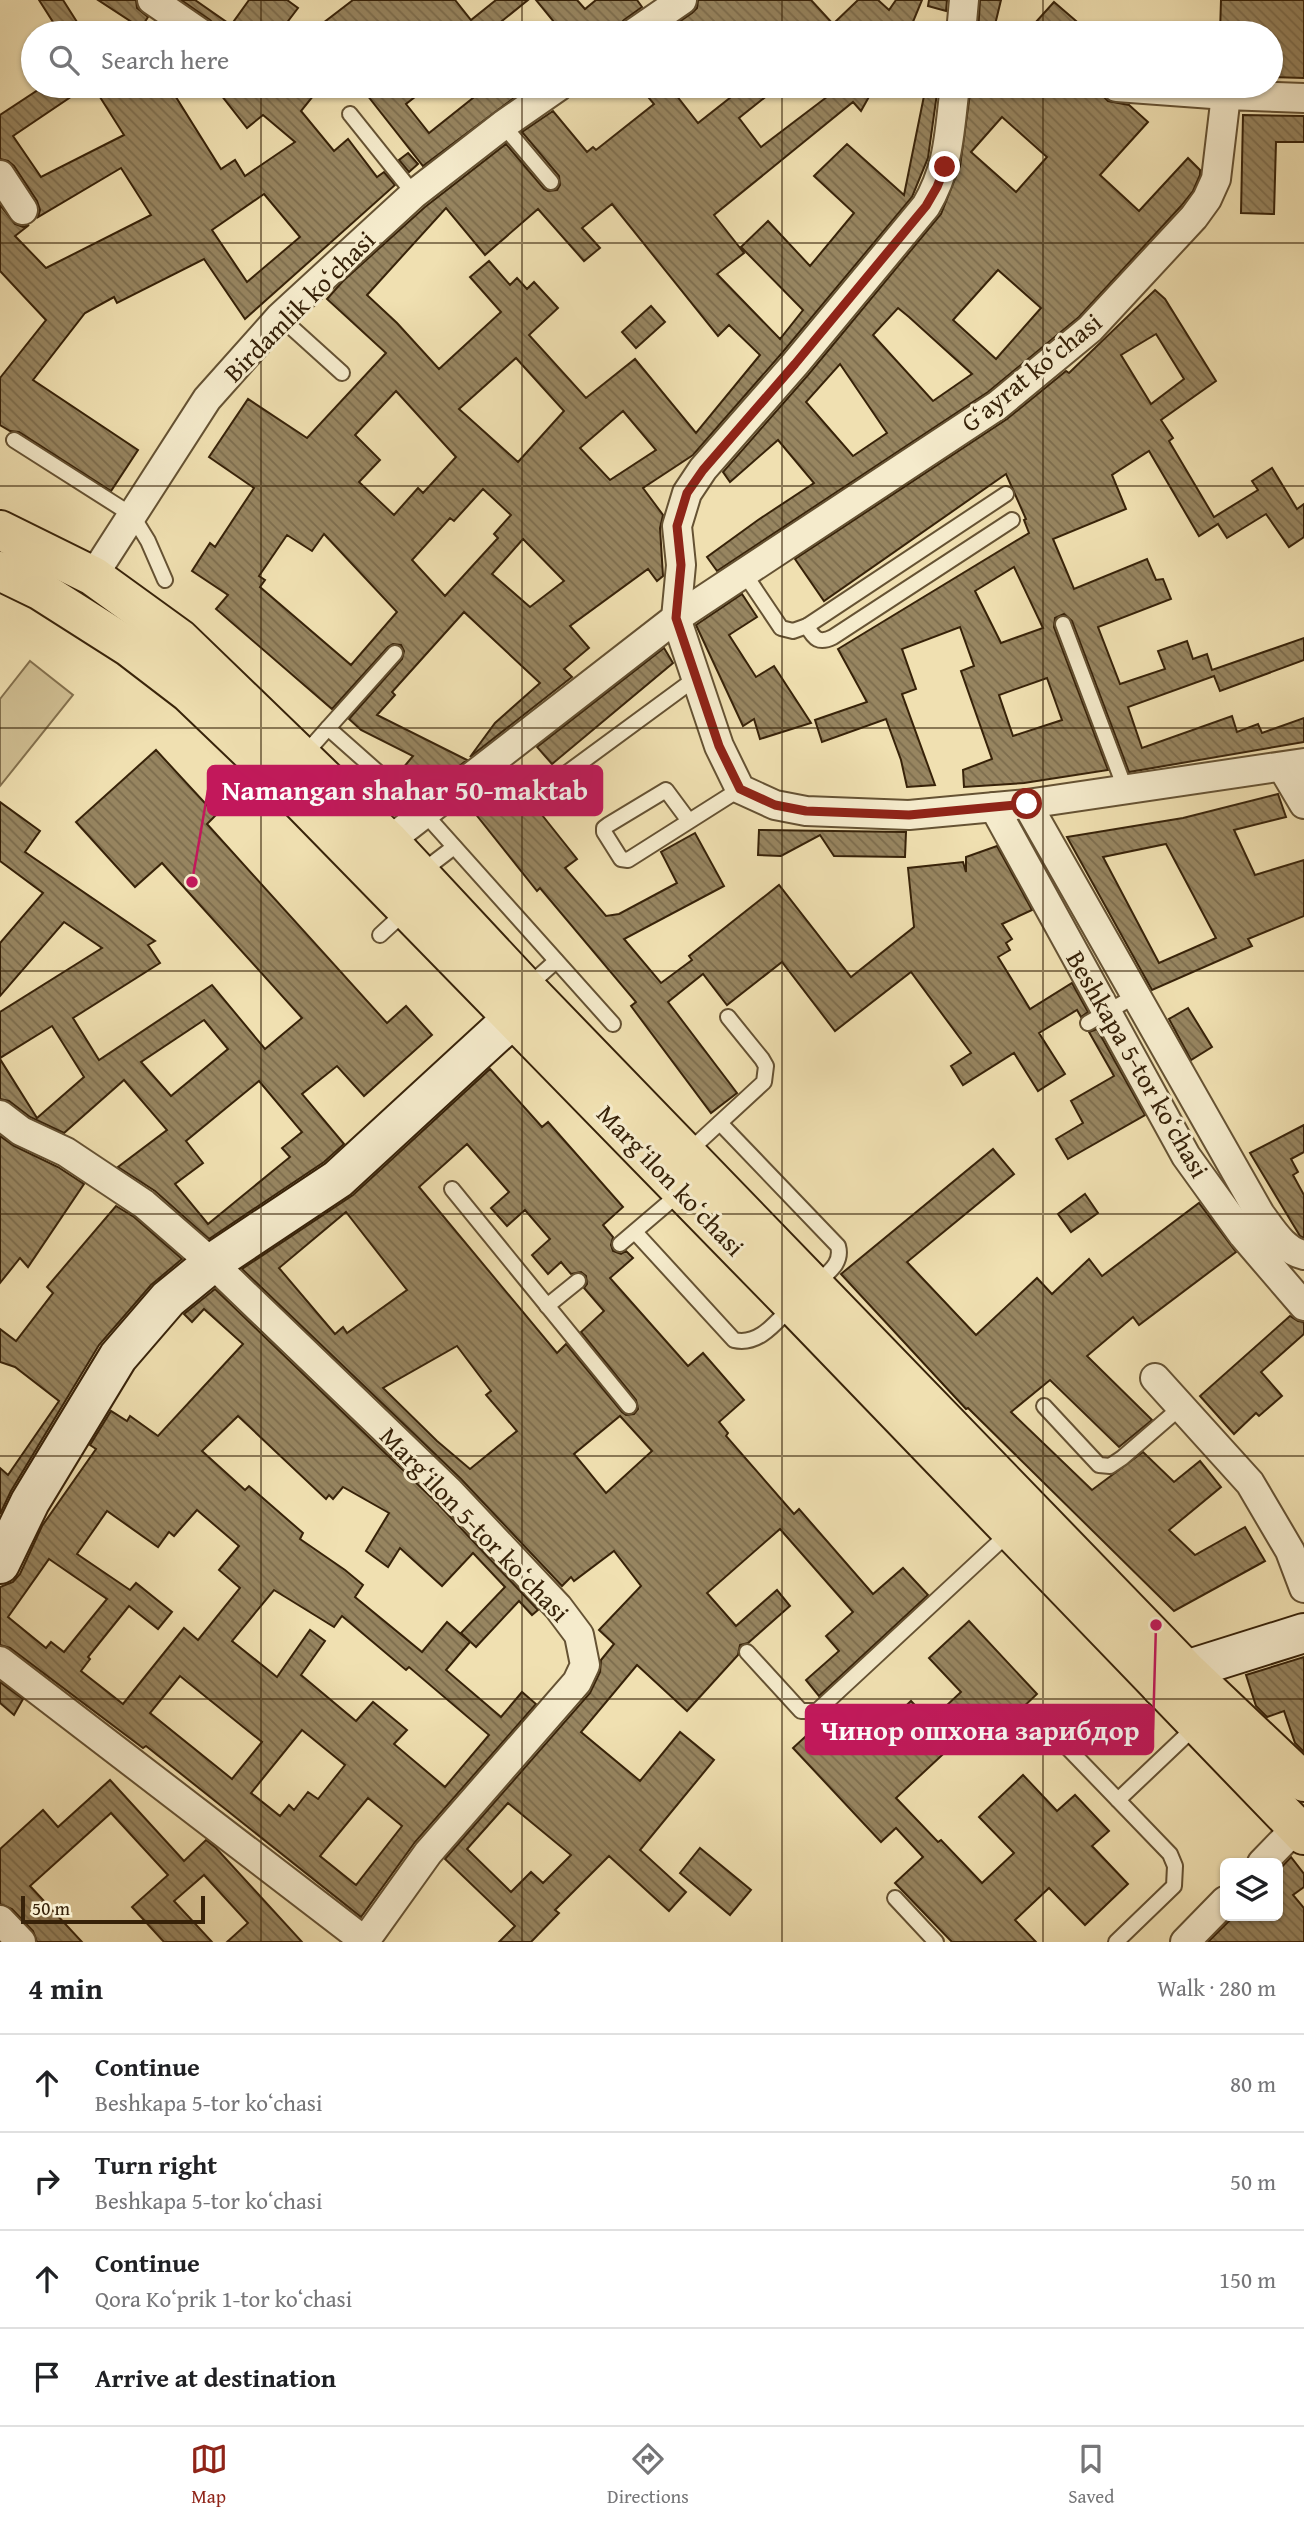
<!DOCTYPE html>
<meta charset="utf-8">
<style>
body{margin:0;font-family:"Gentium Book Plus",serif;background:#f2f2f2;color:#202124}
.controls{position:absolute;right:21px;bottom:21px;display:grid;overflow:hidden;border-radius:10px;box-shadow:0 2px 5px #0004}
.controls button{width:63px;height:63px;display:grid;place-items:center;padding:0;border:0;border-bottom:2px solid #e0e0e0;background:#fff;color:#202124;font:35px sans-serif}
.scale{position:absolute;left:21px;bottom:18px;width:184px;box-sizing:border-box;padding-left:7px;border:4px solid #372209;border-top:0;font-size:19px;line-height:24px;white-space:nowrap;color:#372209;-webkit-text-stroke:5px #f5ebcc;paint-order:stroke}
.stop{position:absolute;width:21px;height:21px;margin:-16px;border:5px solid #8f2418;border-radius:50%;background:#fff}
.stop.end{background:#8f2418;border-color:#fff;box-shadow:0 2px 7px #0008}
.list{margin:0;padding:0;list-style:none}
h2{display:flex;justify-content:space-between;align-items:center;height:91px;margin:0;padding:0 28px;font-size:30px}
h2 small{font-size:23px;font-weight:400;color:#757577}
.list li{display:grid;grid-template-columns:46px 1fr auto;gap:21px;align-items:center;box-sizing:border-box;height:98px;padding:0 28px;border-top:2px solid #e0e0e0}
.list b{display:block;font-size:26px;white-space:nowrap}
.list p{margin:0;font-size:23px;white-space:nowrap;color:#757577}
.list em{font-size:23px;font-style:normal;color:#757577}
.icon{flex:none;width:38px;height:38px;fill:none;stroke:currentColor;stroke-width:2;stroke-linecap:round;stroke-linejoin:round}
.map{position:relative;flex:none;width:1304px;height:1942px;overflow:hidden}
.search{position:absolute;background:#fff;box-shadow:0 2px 5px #0004;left:21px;right:21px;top:21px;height:77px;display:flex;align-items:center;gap:18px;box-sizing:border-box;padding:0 24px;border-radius:38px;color:#757577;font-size:26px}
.sheet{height:483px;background:#fff}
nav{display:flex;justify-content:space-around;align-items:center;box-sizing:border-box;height:98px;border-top:2px solid #e0e0e0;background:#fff;font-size:19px;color:#757577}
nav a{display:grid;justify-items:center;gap:4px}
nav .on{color:#8f2418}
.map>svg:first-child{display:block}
.garden{fill:#d1c094;stroke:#84714e;stroke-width:2}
.building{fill:url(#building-back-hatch);stroke:#372209;stroke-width:2;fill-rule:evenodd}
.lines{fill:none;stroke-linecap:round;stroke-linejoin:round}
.lane-casing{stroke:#655233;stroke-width:18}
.street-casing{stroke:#655233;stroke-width:32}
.secondary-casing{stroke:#372209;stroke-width:42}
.primary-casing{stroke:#372209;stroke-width:42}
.lane{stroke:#f5ebcc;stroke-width:14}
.street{stroke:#f5ebcc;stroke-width:28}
.secondary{stroke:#f5ebcc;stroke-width:38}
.primary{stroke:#f0e0b1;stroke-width:38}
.route{stroke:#8f2418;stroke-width:9}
.grid{fill:none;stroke:#372209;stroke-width:2;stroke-opacity:0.55}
.labels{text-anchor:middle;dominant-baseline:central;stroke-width:6;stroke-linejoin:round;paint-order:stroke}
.street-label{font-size:26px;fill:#372209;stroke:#f5ebcc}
.leader{fill:none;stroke:#c2185b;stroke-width:2.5}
.callout-dot{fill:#c2185b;stroke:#f5ebcc;stroke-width:2.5}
.callout{fill:#c2185b;stroke:#c2185b;stroke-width:2.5}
.callout-label{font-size:28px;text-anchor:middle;font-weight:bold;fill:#fff}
</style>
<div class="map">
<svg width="1304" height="1942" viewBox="0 0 1304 1942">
<defs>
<pattern id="building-back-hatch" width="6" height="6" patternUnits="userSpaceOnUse" patternTransform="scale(1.75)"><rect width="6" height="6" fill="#978560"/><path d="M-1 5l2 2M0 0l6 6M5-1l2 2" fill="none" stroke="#7c6c4d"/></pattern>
</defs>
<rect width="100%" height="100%" fill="#f0e0b1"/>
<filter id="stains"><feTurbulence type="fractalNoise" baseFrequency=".00286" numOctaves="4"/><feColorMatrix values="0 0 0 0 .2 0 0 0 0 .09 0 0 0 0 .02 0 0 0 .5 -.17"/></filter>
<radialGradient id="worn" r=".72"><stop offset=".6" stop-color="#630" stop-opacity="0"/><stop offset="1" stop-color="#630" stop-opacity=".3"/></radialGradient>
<!-- garden -->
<polygon class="garden" points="30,661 73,695 0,786 0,699"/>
<!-- building -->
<g class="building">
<polygon points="39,0 63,0 84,33 60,33"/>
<polygon points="98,0 136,0 137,8 148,17 141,28"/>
<polygon points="181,0 195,0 231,25 249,0 287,0 298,8 279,33 216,33 215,25 210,20"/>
<polygon points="353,0 455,0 471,20 496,0 528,0 487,33 310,33"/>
<polygon points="536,0 577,0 585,9 596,0 637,0 642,7 624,20 619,25 618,33 563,33"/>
<polygon points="698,0 811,0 833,24 858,0 878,0 889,10 896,0 922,0 910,29 914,33 663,33 692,13 697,8"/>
<polygon points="929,0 947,0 946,11 928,6"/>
<polygon points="980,0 1001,0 993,33 978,33"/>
<polygon points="1221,0 1304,0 1304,78 1271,77 1271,33 1220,33"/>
<polygon points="1054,2 1090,33 1026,33"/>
<path d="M44 86H87L13 136 41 177 124 135 93 86H169L221 169 235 160 245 176 295 142 263 115 247 128 214 86H303L314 95 301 111 334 151 348 139 377 177 384 172 395 185 245 319 204 259 117 303 114 297 85 313 33 380 138 450 111 491 19 432 10 431 0 425V378L46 320 0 271V205L15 224 23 227 29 225 15 236 46 268 151 215 121 168 38 217 40 210 37 201 14 166 8 161 0 159V115ZM264 194 300 237 247 282 212 230Z"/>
<polygon points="360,86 429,86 406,104 429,133 488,86 530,86 423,166"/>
<path d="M639 86H669L698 123 745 86H779L739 118 761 147 840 87 839 86H875L861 111 853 102 714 215 744 253 717 274 780 339 803 310 741 247 768 221 810 266 854 213 814 176 847 144 904 195 926 86H938L928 158 912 197 782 353 693 455 643 488 663 515 660 528 663 576 657 581 648 569 570 626 589 648 564 669 572 677 470 757 495 723 540 683 464 612 392 692 395 695 377 715 467 760 428 790 403 768 413 756 361 730 349 719 402 659 404 651 401 645 393 644 388 647 332 709 216 609 228 595 192 571 210 543 215 547 254 488 209 457 248 399 307 438 386 353 327 299 343 281 425 207 506 144 544 189 548 191 557 190 560 185 559 176 522 132 553 111 587 152 593 147 596 150 654 104ZM612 204 718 336 729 325 760 355 696 433 635 359 586 398 529 335 558 308 534 282 527 289 517 278 510 285 489 261 470 277 501 312 439 369 397 323 367 295 446 208 485 255 538 209 584 261 600 248 582 228ZM516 358 564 411 518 462 459 409ZM396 391 456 457 423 493 418 488 394 515 359 482 380 460 355 435ZM623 411 656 450 610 480 580 448ZM483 489 511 515 494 534 498 538 445 596 412 560 450 518 454 521ZM324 534 397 612 351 665 260 587 265 580 259 576 287 535 312 551ZM523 539 564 581 530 607 492 574Z"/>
<path d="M971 86H1081L1092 96 1100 86 1102 95 1108 101 1129 105 1148 122 1100 175 1139 211 1188 158 1200 170V175L1193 191 1181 206 1079 317 988 392 717 571 707 557 758 520 814 483 778 440 730 482 723 472 808 375 941 214 960 166ZM1002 117 1047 157 1016 192 971 152ZM998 270 1041 308 996 359 953 320ZM898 308 909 317 972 374 933 401 873 335ZM840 364 887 433 853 456 806 402Z"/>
<polygon points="1243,115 1304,116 1304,142 1276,142 1274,214 1241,213"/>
<polygon points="408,153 418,164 409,172 399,160"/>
<path d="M1155 290 1165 299 1216 381 1161 420 1173 438 1169 441 1214 517 1258 490 1252 481 1272 468 1297 509 1304 504V537L1289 547 1266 514 1227 538 1218 524 1199 536 1149 451 1112 475 1126 509 1053 539 1074 589 1147 559 1156 580 1163 579 1171 599 1098 627 1120 684 1165 669 1158 651 1187 641 1193 659 1207 654 1212 670 1304 638V660L1220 691 1214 676 1128 707 1142 748 1232 716 1237 732 1258 724 1262 733 1304 718V742L1129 772 1072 621 1064 614 1055 618 1054 627 1108 770 1024 783 964 787 963 770 992 759 961 671 974 666 960 627 902 649 916 689 902 694 935 785 907 787 901 760 886 719 822 742 815 720 867 702 838 649 1029 533 1024 520 1026 519 1006 474 824 601 795 559 1007 419 1066 371 1069 373ZM1156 334 1184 379 1151 404 1121 355ZM1014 567 1043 628 1001 643 975 591ZM1047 678 1062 720 1013 736 999 695Z"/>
<polygon points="651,306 665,322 636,348 622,332"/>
<polygon points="742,594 757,617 729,635 756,677 774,666 811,723 760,739 754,719 743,726 696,625"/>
<polygon points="664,648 673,663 552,764 537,747"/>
<path d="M156 750 216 815 207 824 387 1023 406 1006 432 1035 364 1096 337 1066 302 1094 344 1144 324 1162 209 1239 155 1191 118 1167 167 1130 124 1080 64 1133 30 1117 9 1101 0 1099V1059L37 1118 84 1077 52 1026 0 1058V1012L102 948 64 922 0 996V943L43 893 0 861V802L40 831 25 852 155 941 148 945 160 963 73 1018 99 1060 212 985 265 1049 302 1018 162 863 135 887 76 822ZM204 1020 228 1049 171 1096 141 1062ZM259 1081 302 1132 282 1148 290 1157 208 1224 175 1184 203 1163 186 1141Z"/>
<polygon points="507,771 577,859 565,868 606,916 619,914 677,883 661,852 695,833 724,886 624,939 661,983 692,960 689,956 779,885 851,977 914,927 908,868 963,862 966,872 966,857 997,846 1032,910 1002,924 1012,939 1006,943 1010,950 998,957 1030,1009 1072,983 1088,1012 1081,1017 1077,1010 1039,1033 1065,1074 1038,1091 1014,1053 963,1085 951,1066 971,1053 911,972 835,1031 782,962 727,1005 703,974 668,1002 737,1093 711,1113 631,1006 636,1002 540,888 537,891 466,802"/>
<path d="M1278 794 1286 817 1234 830 1255 875 1304 860V916L1248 939 1252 946 1152 990 1067 837 1183 818ZM1166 844 1216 938 1159 963 1103 857Z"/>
<polygon points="759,830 906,832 905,857 834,856 820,835 781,856 758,855"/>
<polygon points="1188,1008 1212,1047 1191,1060 1169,1019"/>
<polygon points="1097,1029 1145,1115 1068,1159 1056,1139 1083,1123 1071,1101 1114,1076 1089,1032"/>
<path d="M490 1069 542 1127 548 1122 623 1207 603 1225 613 1237 611 1245 613 1251 621 1254 626 1251 633 1258 610 1278 688 1366 703 1353 744 1400 719 1422 728 1433 726 1436 794 1514 799 1509 873 1594 903 1568 928 1595 819 1696 806 1680 839 1651 826 1636 853 1612 780 1529 707 1593 736 1626 777 1590 790 1606 748 1643 740 1645 738 1655 687 1711 637 1665 581 1732 640 1781 680 1732 714 1760 640 1850 686 1892 669 1911 609 1856 555 1910 559 1913 531 1942H499L515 1926 445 1859 590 1693 600 1672 601 1660 614 1644 599 1630 641 1586 614 1551 574 1581 571 1577 562 1586 461 1479 242 1269 353 1195ZM467 1144 509 1192 491 1208 507 1226 525 1210 550 1239 532 1255 548 1274 561 1262 571 1274 581 1272 586 1276 587 1284 584 1288 604 1311 581 1332 636 1400 638 1409 634 1414 626 1415 622 1412 566 1344 557 1353 419 1187ZM346 1212 407 1290 347 1333 343 1327 335 1334 279 1268ZM457 1346 491 1391 486 1395 517 1431 470 1469 437 1441 383 1388ZM620 1416 652 1451 606 1493 574 1454ZM508 1803 571 1855 543 1883 531 1872 511 1892 467 1849Z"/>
<polygon points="1304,1125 1304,1152 1291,1159 1298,1172 1293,1175 1304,1195 1304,1238 1300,1236 1250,1153"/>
<polygon points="0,1136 14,1146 58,1167 84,1184 28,1267 20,1258 0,1283"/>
<polygon points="993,1149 1014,1174 907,1262 976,1335 1037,1278 1052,1294 1089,1259 1102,1276 1199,1203 1236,1252 1139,1325 1133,1317 1087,1356 1152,1420 1119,1447 1050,1380 1011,1412 1092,1490 1143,1452 1174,1482 1200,1461 1221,1487 1169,1530 1195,1555 1245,1527 1265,1561 1174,1611 968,1408 966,1409 841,1274"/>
<polygon points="1085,1194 1098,1213 1071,1232 1058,1214"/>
<polygon points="116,1206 134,1217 182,1259 151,1285 99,1345 11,1491 0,1514 0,1468 8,1475 59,1401 15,1367 0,1362 0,1329 16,1341 53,1293 47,1287"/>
<path d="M215 1289 437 1503 538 1610 532 1615 519 1601 476 1647 461 1633 505 1587 473 1553 442 1586 400 1548 388 1567 366 1551 389 1513 343 1487 333 1499 329 1495 326 1499 238 1416 202 1451 245 1490 249 1486 303 1533 300 1539 345 1570 363 1585 355 1597 422 1652 447 1622 470 1642 446 1670 501 1717 522 1692 536 1704 415 1842 361 1917 146 1746 143 1748 10 1648 0 1645V1587L13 1582 20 1574 42 1526 96 1449 90 1445 111 1411 127 1421 130 1416 158 1436 243 1344 204 1309 192 1322 184 1314ZM197 1510 239 1546 219 1570 240 1588 198 1640 184 1628 123 1704 81 1671 90 1659 88 1657 129 1606 158 1629 172 1612 136 1583 130 1590 77 1554 107 1511 158 1547 169 1532 174 1536ZM49 1559 107 1599 64 1652 51 1642 46 1648 8 1617ZM274 1590 334 1627 342 1616 406 1670 409 1667 489 1735 445 1787 394 1744 407 1730 373 1702 356 1721 301 1675 325 1641 310 1630 277 1677 232 1641ZM180 1676 262 1742 232 1779 150 1713ZM302 1730 345 1765 318 1799 308 1792 294 1810 289 1805 280 1816 251 1793ZM368 1798 402 1826 356 1885 320 1856Z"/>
<polygon points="1290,1316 1298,1321 1304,1322 1304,1334 1261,1372 1282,1396 1259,1416 1256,1413 1234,1434 1200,1396"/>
<polygon points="969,1621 1037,1694 998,1731 984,1716 896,1798 938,1842 941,1840 982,1883 1014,1853 979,1817 1023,1775 1057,1811 1075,1795 1109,1831 1092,1846 1128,1884 1085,1925 1049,1888 1015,1920 1036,1942 952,1942 895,1883 923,1857 896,1828 881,1842 793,1748 830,1714 855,1740 865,1730 872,1738 911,1701 930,1721 961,1692 929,1658"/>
<polygon points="1304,1657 1304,1752 1295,1743 1284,1711 1267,1717 1256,1706 1246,1675"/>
<polygon points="0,1682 23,1699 14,1715 0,1703"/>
<polygon points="110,1780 184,1861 206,1840 216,1848 302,1942 227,1942 248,1923 204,1875 174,1901 212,1942 164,1942 132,1907 168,1875 111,1813 30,1886 82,1942 37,1942 33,1931 12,1909 0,1904 0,1849 43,1810 58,1827"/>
<polygon points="700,1848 751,1890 730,1915 680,1873"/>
<polygon points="1291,1857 1304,1874 1304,1887 1293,1895 1304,1908 1304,1942 1208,1942 1234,1916 1278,1916 1278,1871"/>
</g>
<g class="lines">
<!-- lane casing -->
<g class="lane-casing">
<g id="lane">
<polyline points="350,114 414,194"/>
<polyline points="503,125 551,182"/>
<polyline points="280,317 342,373"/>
<polyline points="14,440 132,515 148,541 165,580"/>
<polyline points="744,573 781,628 793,631 807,626 1006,494"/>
<polyline points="1063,624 1126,791"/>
<path d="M807 626C814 639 819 644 833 637L1012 520"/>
<polyline points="328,728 425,814 613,1024"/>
<polyline points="303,756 395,653"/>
<polyline points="560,778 696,678"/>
<polyline points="689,821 666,790 608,825 604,828 604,832 621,859 628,860 740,789"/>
<polyline points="420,873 454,847"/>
<polyline points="380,935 406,911"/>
<polyline points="527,987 556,961"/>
<polyline points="1088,1023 1135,996"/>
<path d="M720 1123 838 1246C843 1264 827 1273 816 1284"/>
<polyline points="688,1152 764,1082 766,1066 762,1059 728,1017"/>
<polyline points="452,1189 629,1406"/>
<path d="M635 1232 734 1340C759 1346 776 1322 792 1306"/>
<polyline points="620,1244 681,1192"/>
<polyline points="547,1306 578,1281"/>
<polyline points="1044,1406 1099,1465 1110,1466 1122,1458 1181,1407"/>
<polyline points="747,1652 801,1711 817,1711 1010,1532"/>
<polyline points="1063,1743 1170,1854 1175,1866 1174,1886 1116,1942"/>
<polyline points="1118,1800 1197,1725"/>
<polyline points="895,1898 936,1942"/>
</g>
</g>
<!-- street casing -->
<g class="street-casing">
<g id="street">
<polyline points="152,0 200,33"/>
<polyline points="634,33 682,0"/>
<polyline points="961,33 964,0"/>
<path d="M955 86C949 132 950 165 926 206L795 364 703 469 687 493 677 526 681 565 676 618 719 746 740 789 775 805 806 811 909 815 1027 804 1304 763"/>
<polyline points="1117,87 1226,95"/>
<polyline points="0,175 23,210"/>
<polyline points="93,576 207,399 280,317 414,194 503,125 559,86"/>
<polyline points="1282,767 1304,804"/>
<path d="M1027 804 1260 1214C1272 1230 1284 1251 1304 1255"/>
<polyline points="994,807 1186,1156 1243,1235 1304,1306"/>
<polyline points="389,841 676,618 998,405 1090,329 1194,217 1207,199 1216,179 1226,95 1304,98"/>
<polyline points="0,1115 21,1131 66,1152 144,1204 212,1263 449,1491 558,1607 579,1635 585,1665 577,1682 428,1853 365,1941"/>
<polyline points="1155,1378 1250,1483 1290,1551 1304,1588"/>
<polyline points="0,1661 366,1942"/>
<polyline points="1262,1863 1296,1828"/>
<polyline points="0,1920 21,1942"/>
<polyline points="1185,1942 1225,1901"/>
</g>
</g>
<!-- secondary casing -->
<g class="secondary-casing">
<g id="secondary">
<polyline points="0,1564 30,1502 118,1357 168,1299 212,1263 338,1179 513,1018"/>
<polyline points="1161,1687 1186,1670 1304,1633"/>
</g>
</g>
<!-- primary casing -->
<g class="primary-casing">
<g id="primary">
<polyline points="0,530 93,576 180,639 389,841 526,988 1186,1670 1304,1782"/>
<polyline points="0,571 41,591 129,647 189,693 284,784 793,1305 1304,1835"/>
</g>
</g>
<!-- lane -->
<use href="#lane" class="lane"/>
<!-- street -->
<use href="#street" class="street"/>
<!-- secondary -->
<use href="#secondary" class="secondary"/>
<!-- primary -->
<use href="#primary" class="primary"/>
</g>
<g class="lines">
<!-- route -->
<polyline class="route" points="945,167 937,187 926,206 795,364 703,470 687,493 677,526 681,565 676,618 719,746 740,789 775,805 806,811 909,815 1027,804"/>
</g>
<!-- grid -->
<path class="grid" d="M261 0V33M522 0V33M782 0V33M1043 0V33M261 86V1942M522 86V1942M782 86V1942M1043 86V1942M0 243H1304M0 486H1304M0 728H1304M0 971H1304M0 1214H1304M0 1456H1304M0 1699H1304"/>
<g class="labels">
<!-- street labels -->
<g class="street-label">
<text transform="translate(299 306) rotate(-45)">Birdamlik koʻchasi</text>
<text transform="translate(1031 372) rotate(-39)">Gʻayrat koʻchasi</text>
<text transform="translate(1138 1064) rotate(60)">Beshkapa 5-tor koʻchasi</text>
<text transform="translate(671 1180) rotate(46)">Margʻilon koʻchasi</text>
<text transform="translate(475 1524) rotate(46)">Margʻilon 5-tor koʻchasi</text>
</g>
</g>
<!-- callouts -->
<path class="leader" d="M192 882L208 790M1156 1625L1153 1730"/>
<g class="callout-dot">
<circle cx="192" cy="882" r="7"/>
<circle cx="1156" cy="1625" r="7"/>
</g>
<g class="callout">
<rect x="208" y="766" width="394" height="49" rx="7"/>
<rect x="806" y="1705" width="347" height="49" rx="7"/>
</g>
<g class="callout-label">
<text x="405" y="800">Namangan shahar 50-maktab</text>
<text x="980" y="1740">Чинор ошхона зарибдор</text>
</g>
<rect width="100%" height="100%" filter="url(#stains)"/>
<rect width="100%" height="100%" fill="url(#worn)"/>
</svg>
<div class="controls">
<button><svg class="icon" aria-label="layers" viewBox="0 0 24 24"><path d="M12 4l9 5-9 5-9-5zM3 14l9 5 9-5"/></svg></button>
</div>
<div class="scale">50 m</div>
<div class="stop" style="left:1027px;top:804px"></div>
<div class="stop end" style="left:945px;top:167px"></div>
<div class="search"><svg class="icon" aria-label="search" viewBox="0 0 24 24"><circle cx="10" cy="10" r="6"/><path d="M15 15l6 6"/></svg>Search here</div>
</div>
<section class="sheet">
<h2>4 min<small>Walk · 280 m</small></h2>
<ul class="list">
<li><svg class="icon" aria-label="ahead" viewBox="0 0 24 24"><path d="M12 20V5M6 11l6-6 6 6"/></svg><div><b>Continue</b><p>Beshkapa 5-tor koʻchasi</p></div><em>80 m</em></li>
<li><svg class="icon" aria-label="right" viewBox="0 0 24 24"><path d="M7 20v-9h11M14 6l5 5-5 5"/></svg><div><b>Turn right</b><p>Beshkapa 5-tor koʻchasi</p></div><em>50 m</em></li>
<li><svg class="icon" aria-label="ahead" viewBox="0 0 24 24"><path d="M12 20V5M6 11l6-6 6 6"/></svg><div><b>Continue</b><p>Qora Koʻprik 1-tor koʻchasi</p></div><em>150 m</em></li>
<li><svg class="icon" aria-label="arrive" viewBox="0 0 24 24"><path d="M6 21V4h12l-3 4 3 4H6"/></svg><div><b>Arrive at destination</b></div></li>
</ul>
</section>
<nav>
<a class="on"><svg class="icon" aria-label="map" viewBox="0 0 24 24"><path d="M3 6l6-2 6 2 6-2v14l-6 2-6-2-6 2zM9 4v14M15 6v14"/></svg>Map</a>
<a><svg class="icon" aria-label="directions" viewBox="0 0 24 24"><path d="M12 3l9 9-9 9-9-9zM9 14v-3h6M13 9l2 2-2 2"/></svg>Directions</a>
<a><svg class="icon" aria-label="saved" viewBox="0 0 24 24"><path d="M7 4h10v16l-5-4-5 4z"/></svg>Saved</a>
</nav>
